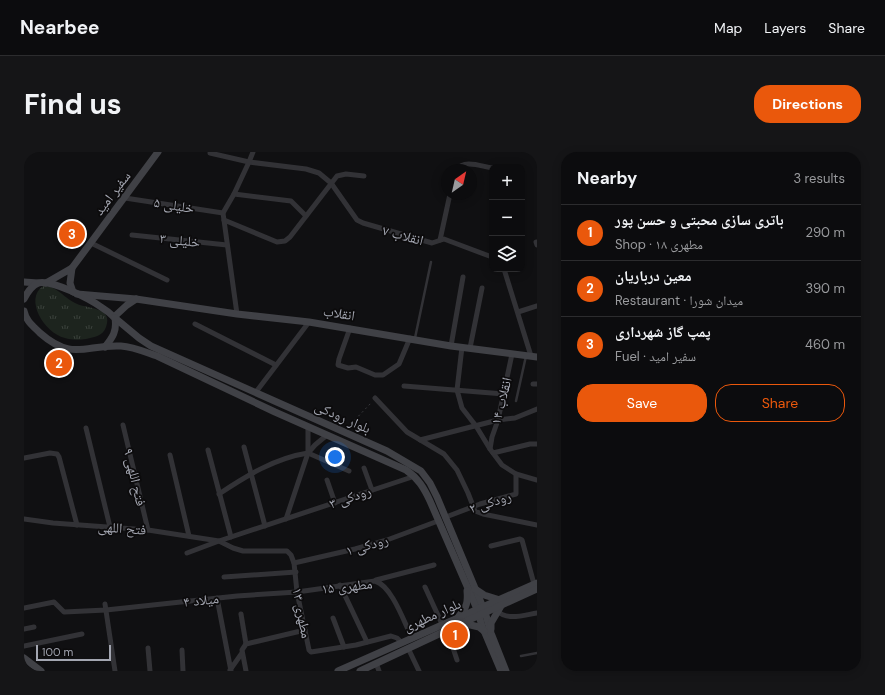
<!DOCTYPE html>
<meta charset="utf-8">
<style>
body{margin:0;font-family:"DM Sans","Noto Naskh Arabic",sans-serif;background:#151517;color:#f1f3f6}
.controls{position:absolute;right:12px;top:12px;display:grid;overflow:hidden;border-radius:8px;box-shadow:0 2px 10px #0003}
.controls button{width:36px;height:36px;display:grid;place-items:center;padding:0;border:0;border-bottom:1px solid #2c2c2e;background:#0c0c0e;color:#f1f3f6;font:20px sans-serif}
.compass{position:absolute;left:417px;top:12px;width:36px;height:36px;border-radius:50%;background:#0c0c0e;box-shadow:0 2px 10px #0003;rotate:34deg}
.scale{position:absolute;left:12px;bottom:10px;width:75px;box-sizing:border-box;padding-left:4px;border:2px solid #a3a6b1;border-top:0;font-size:11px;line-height:14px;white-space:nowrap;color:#a3a6b1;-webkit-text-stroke:3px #0c0b0c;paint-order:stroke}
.you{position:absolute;left:311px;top:305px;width:14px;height:14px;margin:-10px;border:3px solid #fff;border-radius:50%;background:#1a73e8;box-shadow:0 0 0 6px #1a73e833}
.badge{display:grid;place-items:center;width:26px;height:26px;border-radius:50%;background:#ea580c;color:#fff;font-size:13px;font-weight:700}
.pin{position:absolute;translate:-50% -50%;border:2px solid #fff;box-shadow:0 1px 4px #0006}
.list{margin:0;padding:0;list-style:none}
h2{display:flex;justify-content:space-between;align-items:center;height:52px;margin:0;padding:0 16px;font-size:17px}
h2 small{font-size:13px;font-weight:400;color:#9a9b9e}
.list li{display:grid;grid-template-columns:26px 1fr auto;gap:12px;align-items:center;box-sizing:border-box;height:56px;padding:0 16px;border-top:1px solid #2c2c2e}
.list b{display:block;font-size:15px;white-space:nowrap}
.list p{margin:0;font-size:13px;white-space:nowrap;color:#9a9b9e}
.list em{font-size:13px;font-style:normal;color:#9a9b9e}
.actions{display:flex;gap:8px;padding:12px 16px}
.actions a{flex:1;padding:9px 0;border:1px solid #ea580c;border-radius:16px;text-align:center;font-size:14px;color:#ea580c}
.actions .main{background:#ea580c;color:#fff}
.icon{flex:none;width:22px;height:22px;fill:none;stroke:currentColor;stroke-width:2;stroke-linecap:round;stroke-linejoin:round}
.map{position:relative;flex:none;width:513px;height:519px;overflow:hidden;border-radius:16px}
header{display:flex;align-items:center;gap:24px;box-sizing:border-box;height:56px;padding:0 20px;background:#0c0c0e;border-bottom:1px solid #2c2c2e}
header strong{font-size:19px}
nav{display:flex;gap:22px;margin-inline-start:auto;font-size:14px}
.intro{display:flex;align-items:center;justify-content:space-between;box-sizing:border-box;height:96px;padding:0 24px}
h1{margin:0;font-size:28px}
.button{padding:10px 18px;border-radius:16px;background:#ea580c;color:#fff;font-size:14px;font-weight:700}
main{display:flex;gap:24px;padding:0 24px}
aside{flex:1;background:#0c0c0e;border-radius:16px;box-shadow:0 2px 10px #0003}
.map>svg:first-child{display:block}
.grass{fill:url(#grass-tufts)}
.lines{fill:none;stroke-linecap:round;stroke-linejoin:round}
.path{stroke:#38393d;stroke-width:1;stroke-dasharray:2 3;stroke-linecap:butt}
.lane{stroke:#323236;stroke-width:2.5}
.street{stroke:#323236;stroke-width:5}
.secondary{stroke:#404146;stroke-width:7}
.labels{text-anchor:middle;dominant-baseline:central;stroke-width:3.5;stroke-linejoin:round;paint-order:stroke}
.street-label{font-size:14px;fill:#a3a6b1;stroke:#0c0b0c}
</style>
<header>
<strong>Nearbee</strong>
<nav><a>Map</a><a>Layers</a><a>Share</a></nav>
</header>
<div class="intro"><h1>Find us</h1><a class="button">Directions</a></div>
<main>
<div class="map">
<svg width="513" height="519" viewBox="0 0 513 519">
<defs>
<pattern id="grass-tufts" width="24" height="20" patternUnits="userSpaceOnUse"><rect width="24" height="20" fill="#1d241e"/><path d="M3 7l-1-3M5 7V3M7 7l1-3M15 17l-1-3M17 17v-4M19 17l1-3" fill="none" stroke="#3b413c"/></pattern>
</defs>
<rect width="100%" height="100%" fill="#101012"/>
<!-- grass -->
<path class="grass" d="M19 134C33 134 39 145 51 151 61 157 90 154 82 175 79 184 70 185 62 187 55 188 47 188 41 186 20 181 0 147 19 134Z"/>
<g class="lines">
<!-- path -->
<polyline class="path" points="324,275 348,250"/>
<!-- lane -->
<g class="lane">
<polyline points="391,186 407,110"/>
<polyline points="492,249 502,204"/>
<polyline points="497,504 513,501"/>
</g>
<!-- street -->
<g class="street">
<polyline points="509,0 513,2"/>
<polyline points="186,1 225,10 282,17 295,21 307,31 333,68 339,71 408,91 420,87 468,105"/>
<path d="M432 18C440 7 456 14 468 16"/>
<polyline points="210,42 267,49 282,64"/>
<polyline points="101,46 199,61"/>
<polyline points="200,68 253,90 261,89 266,85 313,24 322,22 340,24"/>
<polyline points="108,83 203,93"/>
<polyline points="416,88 426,42"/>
<polyline points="512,90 513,93"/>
<polyline points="67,91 143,128"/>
<polyline points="480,117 507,204"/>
<polyline points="494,160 513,154"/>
<polyline points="213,162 199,61 210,42 225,10 229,0"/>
<polyline points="171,172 252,213"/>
<polyline points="326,176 315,207 314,213 324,216 332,215 351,223 359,223 375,212 386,186"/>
<polyline points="427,194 439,125"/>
<polyline points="438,195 433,238 438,256 452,274 466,297 478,313 492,322 513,328"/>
<polyline points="446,196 458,136"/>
<polyline points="509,232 513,232"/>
<polyline points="380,234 480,242"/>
<polyline points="232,240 285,170"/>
<polyline points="351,246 383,280 420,302 433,318 444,341 451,359 459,362 513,373"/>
<polyline points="99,273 124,378"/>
<polyline points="62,276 86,375"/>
<polyline points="396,288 474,268 491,266 513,257"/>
<polyline points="220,295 241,374"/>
<polyline points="466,297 468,285 474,268 488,202"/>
<polyline points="184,298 207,385"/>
<polyline points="284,301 325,319"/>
<polyline points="284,301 291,293 303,283"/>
<polyline points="469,301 506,292 513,292"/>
<polyline points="146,303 165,384"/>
<polyline points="0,306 26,301 33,302 35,305 53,373"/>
<polyline points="340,316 348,338"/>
<polyline points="303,328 311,351"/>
<path d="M195 342C222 324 251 306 284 301"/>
<polyline points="422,365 456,352 492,342 492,322"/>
<polyline points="0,367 29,371 124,378 195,389 209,396 219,399 263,399 267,403 270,411 273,440 285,498 287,500 332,493 367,484 373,486 378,491"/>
<polyline points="262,367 284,301 284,275"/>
<polyline points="467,394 496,387 498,388 510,432"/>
<polyline points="163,401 195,389 391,324"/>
<polyline points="270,411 331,397 363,388 414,369"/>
<polyline points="200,425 272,420"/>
<polyline points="352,428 410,413"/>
<polyline points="316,433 343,490"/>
<polyline points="401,435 418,472"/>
<polyline points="193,446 207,519"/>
<polyline points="81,452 91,519"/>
<path d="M0 456 30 450 40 460 82 458 213 444 273 440 351 429C368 434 380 470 388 486"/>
<path d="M473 459C484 469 500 463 513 461"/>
<polyline points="217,462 222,492"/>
<polyline points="309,466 320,495"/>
<polyline points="0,477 10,475"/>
<polyline points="423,478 433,508"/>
<polyline points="0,494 58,482"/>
<polyline points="124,496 126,519"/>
<polyline points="384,496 395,519"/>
<polyline points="158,498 159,519"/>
<polyline points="352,511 355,519"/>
<polyline points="206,518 218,501"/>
<polyline points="222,519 218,498 222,492 281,478"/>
</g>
<!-- secondary -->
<g class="secondary">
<polyline points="48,116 134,0"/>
<polyline points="0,130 14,131"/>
<polyline points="22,131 48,116 46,131 49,140"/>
<polyline points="53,142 112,147 213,162 285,170 427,194 513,205"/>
<path d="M0 147C3 141 7 134 14 131 27 127 66 147 77 155 82 158 87 162 91 166 93 179 89 185 81 195"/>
<path d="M0 159C2 169 9 174 16 181 49 210 62 192 97 194 110 195 121 200 133 204L251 260 382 318C394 326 400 336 406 349L453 457 458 474 477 519"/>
<polyline points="90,165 103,153 112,147"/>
<polyline points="91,166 115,186 127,194 363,299 397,319 406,331 413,345 461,460 467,481 482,519"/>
<polyline points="451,437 460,443 476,448"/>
<path d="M435 464C443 456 444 449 443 439"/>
<polyline points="438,471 455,475 460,479"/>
<polyline points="467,477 467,471 477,454"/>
<polyline points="0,506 17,519"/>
<polyline points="314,519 513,431"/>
<polyline points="336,519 447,467 513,437"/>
</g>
</g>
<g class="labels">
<!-- street labels -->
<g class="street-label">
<text transform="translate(88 41) rotate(-53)">سفیر امید</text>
<text transform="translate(150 53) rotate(9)">خلیلی ۵</text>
<text transform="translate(379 83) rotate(15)">انقلاب ۷</text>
<text transform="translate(156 88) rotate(6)">خلیلی ۳</text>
<text transform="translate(315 161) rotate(9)">انقلاب</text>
<text transform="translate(477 249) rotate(-76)">انقلاب ۱۴</text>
<text transform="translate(319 265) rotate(24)">بلوار رودکی</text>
<text transform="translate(111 325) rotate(77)">فتح اللهی ۹</text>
<text transform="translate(326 345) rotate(-19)">رودکی ۳</text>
<text transform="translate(466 350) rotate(-18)">رودکی ۲</text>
<text transform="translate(98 376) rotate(4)">فتح اللهی</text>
<text transform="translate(343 393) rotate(-16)">رودکی ۱</text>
<text transform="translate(323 434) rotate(-6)">مطهری ۱۵</text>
<text transform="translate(177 448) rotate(-6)">میلاد ۴</text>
<text transform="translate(278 461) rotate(79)">مطهری ۱۳</text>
<text transform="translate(408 463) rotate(-24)">بلوار مطهری</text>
</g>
</g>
</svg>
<div class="controls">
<button>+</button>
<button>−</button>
<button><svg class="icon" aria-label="layers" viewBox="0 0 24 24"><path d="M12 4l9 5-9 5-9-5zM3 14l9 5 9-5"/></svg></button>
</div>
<svg class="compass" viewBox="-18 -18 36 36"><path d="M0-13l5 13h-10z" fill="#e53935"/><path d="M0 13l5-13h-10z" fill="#9a9b9e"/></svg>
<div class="scale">100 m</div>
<div class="you"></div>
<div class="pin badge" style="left:431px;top:483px">1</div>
<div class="pin badge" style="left:35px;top:211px">2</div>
<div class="pin badge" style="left:48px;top:82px">3</div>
</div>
<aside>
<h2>Nearby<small>3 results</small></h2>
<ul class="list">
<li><span class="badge">1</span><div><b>باتری سازی محبتی و حسن پور</b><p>Shop · مطهری ۱۸</p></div><em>290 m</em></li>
<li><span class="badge">2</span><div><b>معین درباریان</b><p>Restaurant · میدان شورا</p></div><em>390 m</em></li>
<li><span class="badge">3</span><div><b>پمپ گاز شهرداری</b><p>Fuel · سفیر امید</p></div><em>460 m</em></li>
</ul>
<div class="actions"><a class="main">Save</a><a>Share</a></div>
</aside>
</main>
